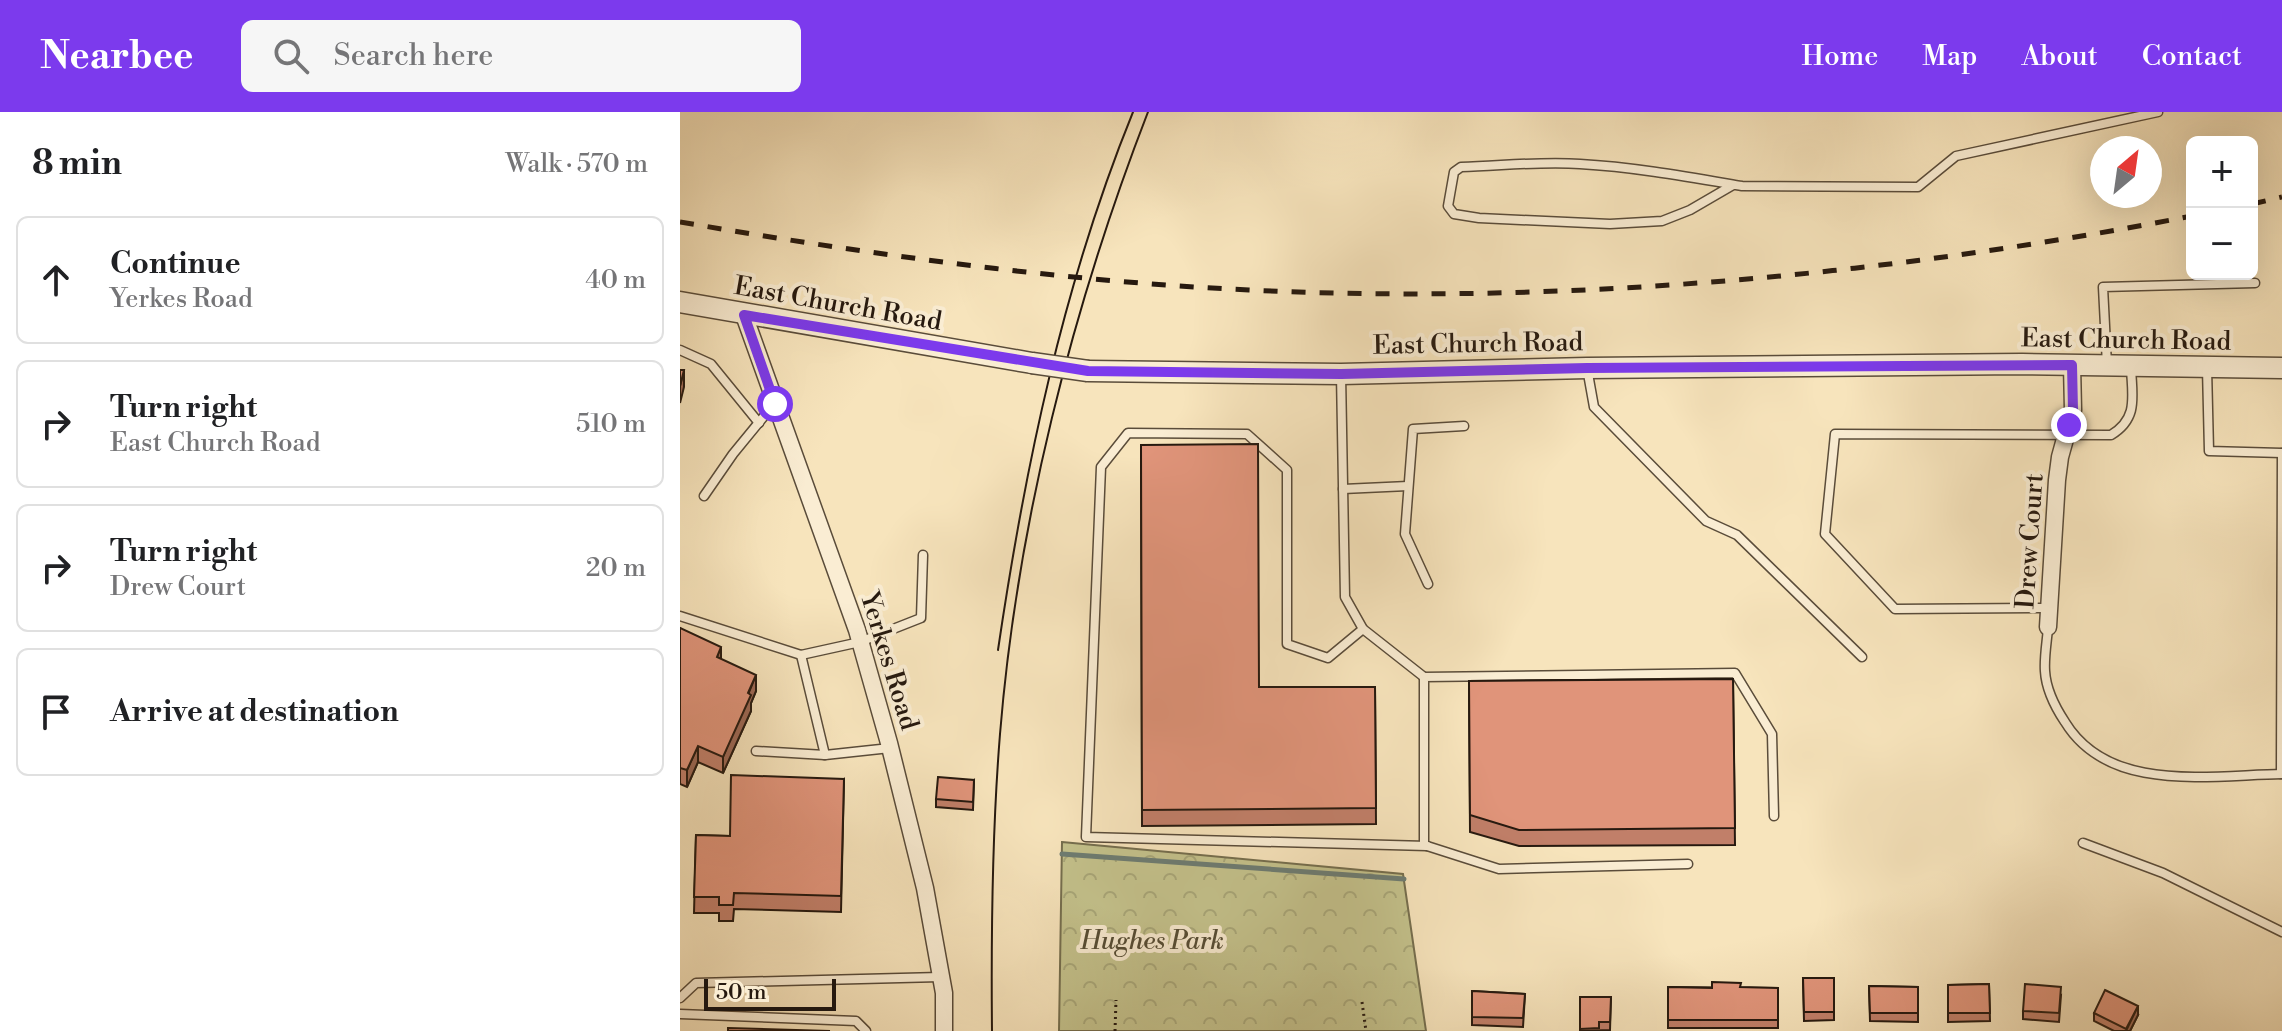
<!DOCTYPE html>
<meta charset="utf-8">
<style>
body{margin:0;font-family:"Libre Bodoni",serif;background:#f6f6f6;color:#202124}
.controls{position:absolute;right:24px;top:24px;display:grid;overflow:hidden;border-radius:12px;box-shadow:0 8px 32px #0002}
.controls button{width:72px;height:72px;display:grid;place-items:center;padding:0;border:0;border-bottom:2px solid #e0e0e0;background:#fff;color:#202124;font:40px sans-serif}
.compass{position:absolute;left:1410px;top:24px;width:72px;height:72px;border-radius:50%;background:#fff;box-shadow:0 8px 32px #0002;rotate:29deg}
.scale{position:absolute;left:24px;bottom:20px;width:132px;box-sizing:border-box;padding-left:8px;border:4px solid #26190f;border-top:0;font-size:22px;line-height:28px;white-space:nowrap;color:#26190f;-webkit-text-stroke:6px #faedd3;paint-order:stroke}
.stop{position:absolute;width:24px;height:24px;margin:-18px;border:6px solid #7c3aed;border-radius:50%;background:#fff}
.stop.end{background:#7c3aed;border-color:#fff;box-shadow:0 2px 8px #0008}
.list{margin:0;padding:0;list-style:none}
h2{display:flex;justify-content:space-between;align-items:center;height:104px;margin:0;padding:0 32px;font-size:34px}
h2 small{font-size:26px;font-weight:400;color:#757577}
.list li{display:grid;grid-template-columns:52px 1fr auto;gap:24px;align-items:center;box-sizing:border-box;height:128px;margin:0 16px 16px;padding:0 16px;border:2px solid #e0e0e0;border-radius:12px}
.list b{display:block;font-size:30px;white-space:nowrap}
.list p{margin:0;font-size:26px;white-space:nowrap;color:#757577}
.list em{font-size:26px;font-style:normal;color:#757577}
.icon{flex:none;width:44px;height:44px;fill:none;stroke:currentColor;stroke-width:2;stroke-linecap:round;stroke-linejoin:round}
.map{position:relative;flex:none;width:1602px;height:919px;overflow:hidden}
header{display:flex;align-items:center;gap:48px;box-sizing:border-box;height:112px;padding:0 40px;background:#7c3aed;color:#fff}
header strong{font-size:38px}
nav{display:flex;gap:44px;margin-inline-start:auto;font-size:28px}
.search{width:560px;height:72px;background:#f6f6f6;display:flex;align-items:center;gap:20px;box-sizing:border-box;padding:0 28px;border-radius:12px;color:#757577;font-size:30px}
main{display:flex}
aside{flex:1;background:#fff}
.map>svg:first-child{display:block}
.forest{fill:url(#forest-crowns);stroke:#756e4e;stroke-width:2}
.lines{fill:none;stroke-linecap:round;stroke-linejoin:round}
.stream{stroke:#6d7c72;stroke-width:5}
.service-casing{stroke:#5a4c3a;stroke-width:11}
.minor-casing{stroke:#5a4c3a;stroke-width:19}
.tertiary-casing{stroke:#5a4c3a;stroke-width:23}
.path{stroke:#26190f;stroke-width:3;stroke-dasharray:2 4;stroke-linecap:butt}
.service{stroke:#faedd3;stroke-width:8}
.minor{stroke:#faedd3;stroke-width:16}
.tertiary{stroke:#faedd3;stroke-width:20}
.tram{stroke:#26190f;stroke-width:2}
.rail{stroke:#26190f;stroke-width:5;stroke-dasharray:14 14;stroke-linecap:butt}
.tertiary-bridge-casing{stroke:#5a4c3a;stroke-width:23;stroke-linecap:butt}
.tertiary-bridge{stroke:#faedd3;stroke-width:20}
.wall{fill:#c17f69;stroke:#26190f;stroke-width:2}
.shaded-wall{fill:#9d6855;stroke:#26190f;stroke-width:2}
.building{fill:#e0947a;stroke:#26190f;stroke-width:2}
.route{stroke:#7c3aed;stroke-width:10}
.labels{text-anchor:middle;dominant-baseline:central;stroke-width:8;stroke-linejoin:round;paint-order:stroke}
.street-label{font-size:26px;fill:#26190f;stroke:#faedd3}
.park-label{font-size:26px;font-style:italic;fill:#554c34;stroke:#faedd3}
</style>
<header>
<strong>Nearbee</strong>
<div class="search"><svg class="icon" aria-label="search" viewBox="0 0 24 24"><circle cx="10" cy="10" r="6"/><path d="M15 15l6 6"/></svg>Search here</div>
<nav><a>Home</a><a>Map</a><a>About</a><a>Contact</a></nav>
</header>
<main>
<aside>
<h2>8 min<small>Walk · 570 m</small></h2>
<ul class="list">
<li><svg class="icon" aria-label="ahead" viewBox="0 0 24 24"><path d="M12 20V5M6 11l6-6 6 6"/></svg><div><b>Continue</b><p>Yerkes Road</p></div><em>40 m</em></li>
<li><svg class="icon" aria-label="right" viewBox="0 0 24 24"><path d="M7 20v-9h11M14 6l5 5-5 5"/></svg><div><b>Turn right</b><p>East Church Road</p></div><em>510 m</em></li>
<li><svg class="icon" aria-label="right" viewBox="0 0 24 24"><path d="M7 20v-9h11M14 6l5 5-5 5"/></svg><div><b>Turn right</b><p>Drew Court</p></div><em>20 m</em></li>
<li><svg class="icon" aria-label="arrive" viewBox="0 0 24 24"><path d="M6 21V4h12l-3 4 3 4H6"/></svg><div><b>Arrive at destination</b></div></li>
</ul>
</aside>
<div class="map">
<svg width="1602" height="919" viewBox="0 0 1602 919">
<defs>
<pattern id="forest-crowns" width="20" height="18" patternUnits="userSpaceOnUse" patternTransform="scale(2)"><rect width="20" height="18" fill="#c4c28c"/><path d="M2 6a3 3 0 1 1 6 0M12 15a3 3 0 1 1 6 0" fill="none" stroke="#a8a678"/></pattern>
</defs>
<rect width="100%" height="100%" fill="#f7e4bc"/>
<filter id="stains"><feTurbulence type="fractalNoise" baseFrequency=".0025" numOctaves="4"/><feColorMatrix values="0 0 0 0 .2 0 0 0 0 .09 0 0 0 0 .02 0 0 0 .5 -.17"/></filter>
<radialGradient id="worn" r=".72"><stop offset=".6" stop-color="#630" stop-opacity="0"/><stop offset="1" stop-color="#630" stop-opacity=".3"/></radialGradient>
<!-- forest -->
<polygon class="forest" points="382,730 723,762 746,919 379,919"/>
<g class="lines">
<!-- stream -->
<polyline class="stream" points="382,742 724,767"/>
<!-- service casing -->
<g class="service-casing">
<g id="service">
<path d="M1053 73 1010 98 982 109 930 112 799 106 774 102 768 94 774 60 781 55C821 54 861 49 900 52 954 55 1009 65 1062 74L1238 75 1276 44 1478 0"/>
<polyline points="0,238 31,252 79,311"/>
<polyline points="1427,253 1423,175 1575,171"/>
<polyline points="907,256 914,295 1026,409 1057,423 1182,545"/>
<polyline points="1527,256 1529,339 1602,341"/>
<polyline points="661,262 665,485 683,517 744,565"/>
<polyline points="663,377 728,374"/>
<polyline points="24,384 53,342 94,292"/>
<polyline points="748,472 725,422 733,317 784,314"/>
<path d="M1369 496 1215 497 1145 422 1155 322 1431 323C1459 306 1452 284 1451 255"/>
<polyline points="0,504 121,543 180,530 241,506 243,443"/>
<path d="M1368 516C1367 529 1364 545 1365 559 1366 577 1375 595 1385 610 1429 682 1530 663 1602 662"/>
<polyline points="683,517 648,546 607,532 607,358 567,322 448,321 421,355 406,725 747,734"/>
<polyline points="121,543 145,643 210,636"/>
<polyline points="76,639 145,643"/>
<polyline points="1601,662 1602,341"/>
<polyline points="1403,731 1483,761 1602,820"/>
<polyline points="1008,752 819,757 744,733 744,565 1055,561 1092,622 1094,704"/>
<polyline points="0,886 16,871 260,865"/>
<polyline points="0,902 176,909 186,919"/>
</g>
</g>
<!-- minor casing -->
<g class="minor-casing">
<g id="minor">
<polyline points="64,203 177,518 209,631 245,776 264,881 264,919"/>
<polyline points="1368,515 1377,368 1380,345 1393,298 1392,253"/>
</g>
</g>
<!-- tertiary casing -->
<g class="tertiary-casing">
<g id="tertiary">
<polyline points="0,190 352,251"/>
<polyline points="408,259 661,262 907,256 1342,252 1602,256"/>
</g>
</g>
<!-- path -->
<g class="path">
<polyline points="682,890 686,919"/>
<polyline points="435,919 436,888"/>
</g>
<!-- service -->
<use href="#service" class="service"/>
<!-- minor -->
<use href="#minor" class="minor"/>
<!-- tertiary -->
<use href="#tertiary" class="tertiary"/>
<!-- tram -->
<g class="tram">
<path d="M318 538C345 355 383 172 453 0"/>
<path d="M312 919C311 820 312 721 320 622 337 413 392 196 468 0"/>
</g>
<!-- rail -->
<g class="rail">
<polyline points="1572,92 1602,85"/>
<path d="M0 110C188 142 378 169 569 178 884 193 1202 164 1512 104"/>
</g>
<!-- tertiary-bridge casing -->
<g class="tertiary-bridge-casing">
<polyline id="tertiary-bridge" points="352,251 408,259"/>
</g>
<!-- tertiary-bridge -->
<use href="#tertiary-bridge" class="tertiary-bridge"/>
</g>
<!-- wall -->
<g class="wall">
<polygon points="461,333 579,575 695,575 696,712 462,714"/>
<polygon points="0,516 41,548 76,579 71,591 71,599 43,661 18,650 7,675 0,672"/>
<polygon points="1053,567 1055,733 839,734 790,720 789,569"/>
<polygon points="164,667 161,800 54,797 53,809 39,809 39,801 14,801 16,723 50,724"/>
<polygon points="294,668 293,698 256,695 256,687"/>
<polygon points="1123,866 1154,866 1154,908 1124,909"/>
<polygon points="1309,872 1310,909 1268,910 1268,873"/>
<polygon points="1189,874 1238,875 1238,910 1190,909"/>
<polygon points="988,875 1098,876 1098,916 988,916"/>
<polygon points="792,879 845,882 843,915 792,913"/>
<polygon points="1381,883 1379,910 1343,907 1343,899"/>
<polygon points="900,885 931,885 930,918 900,919"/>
<polygon points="1414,901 1458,903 1450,919 1434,919 1414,909"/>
</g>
<!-- shaded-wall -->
<g class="shaded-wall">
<polygon points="4,258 4,275 0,291 0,274"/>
<polygon points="41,535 41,551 37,545"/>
<polygon points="76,563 76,579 71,591 71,599 43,661 43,645"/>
<polygon points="18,634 18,650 7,675 7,658"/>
<polygon points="1458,894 1458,903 1450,919 1446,919"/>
</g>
<!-- building -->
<g class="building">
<polygon points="0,258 4,258 0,274"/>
<polygon points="578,332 579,575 695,575 696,696 462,698 461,333"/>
<polygon points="0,516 41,535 37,545 76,563 68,581 71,583 43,645 18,634 7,658 0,656"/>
<polygon points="1053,567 1055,716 839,718 790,703 789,569"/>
<polygon points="51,663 164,667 161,784 54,781 53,793 39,793 39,785 14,785 16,723 50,724"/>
<polygon points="258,665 294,668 293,690 256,687"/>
<polygon points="1123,866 1154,866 1154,900 1124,900"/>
<polygon points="1032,870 1061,871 1060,875 1098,876 1098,908 988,908 988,875 1032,876"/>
<polygon points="1309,872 1310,901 1268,901 1268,873"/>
<polygon points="1345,872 1381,875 1379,901 1343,899"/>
<polygon points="1189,874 1238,875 1238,901 1190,901"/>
<polygon points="1425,878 1458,894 1446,917 1414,901"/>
<polygon points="792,879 845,882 843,906 792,905"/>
<polygon points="900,885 931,885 930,910 919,910 919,916 900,917"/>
<polygon points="48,916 150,919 48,919"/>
</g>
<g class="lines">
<!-- route -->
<polyline class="route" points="95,292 64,203 408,259 661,262 907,256 1392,253 1393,298 1389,313"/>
</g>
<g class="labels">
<!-- street labels -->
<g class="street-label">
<text transform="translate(158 192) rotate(10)">East Church Road</text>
<text transform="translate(1446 228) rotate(1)">East Church Road</text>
<text transform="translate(798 232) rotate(-1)">East Church Road</text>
<text transform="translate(1350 429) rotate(-86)">Drew Court</text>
<text transform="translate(209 549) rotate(73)">Yerkes Road</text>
</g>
<!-- park labels -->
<g class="park-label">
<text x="472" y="829">Hughes Park</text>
</g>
</g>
<rect width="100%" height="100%" filter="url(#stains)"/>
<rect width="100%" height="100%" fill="url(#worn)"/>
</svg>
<div class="controls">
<button>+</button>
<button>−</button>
</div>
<svg class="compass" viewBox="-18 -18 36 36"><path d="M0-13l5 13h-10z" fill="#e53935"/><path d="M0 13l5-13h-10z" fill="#757577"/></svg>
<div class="scale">50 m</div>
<div class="stop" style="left:95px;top:292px"></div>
<div class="stop end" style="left:1389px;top:313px"></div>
</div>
</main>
